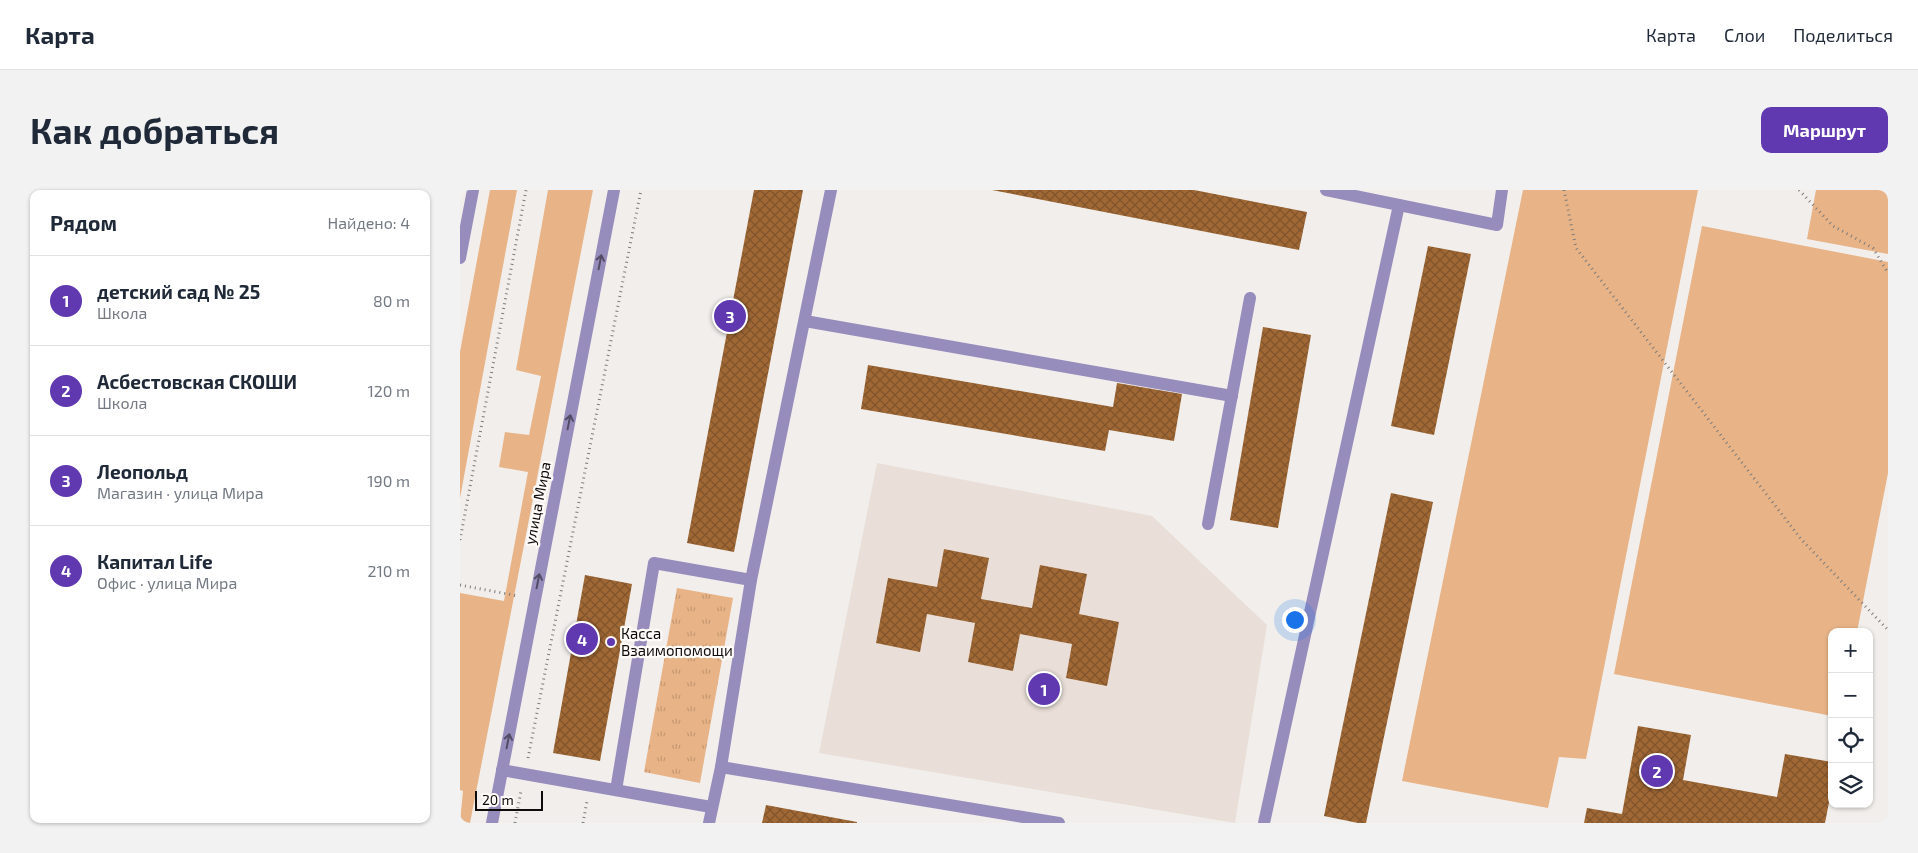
<!DOCTYPE html>
<html lang="ru">
<meta charset="utf-8">
<style>
body{margin:0;font-family:"Exo 2",sans-serif;background:#f2f2f3;color:#1f2937}
.controls{position:absolute;right:15px;bottom:15px;display:grid;overflow:hidden;border-radius:10px;box-shadow:0 1px 4px #0004}
.controls button{width:45px;height:45px;display:grid;place-items:center;padding:0;border:0;border-bottom:1px solid #e0e1e3;background:#fff;color:#1f2937;font:25px sans-serif}
.scale{position:absolute;left:15px;bottom:12px;width:68px;box-sizing:border-box;padding-left:5px;border:2px solid #0d0c0b;border-top:0;font-size:14px;line-height:18px;white-space:nowrap;color:#0d0c0b;-webkit-text-stroke:4px #fffbf8;paint-order:stroke}
.you{position:absolute;left:834px;top:429px;width:18px;height:18px;margin:-12px;border:4px solid #fff;border-radius:50%;background:#1a73e8;box-shadow:0 0 0 8px #1a73e833}
.badge{display:grid;place-items:center;width:32px;height:32px;border-radius:50%;background:#6038b0;color:#fff;font-size:16px;font-weight:700}
.pin{position:absolute;translate:-50% -50%;border:2px solid #fff;box-shadow:0 1px 5px #0006}
.list{margin:0;padding:0;list-style:none}
h2{display:flex;justify-content:space-between;align-items:center;height:65px;margin:0;padding:0 20px;font-size:21px}
h2 small{font-size:16px;font-weight:400;color:#747a83}
.list li{display:grid;grid-template-columns:32px 1fr auto;gap:15px;align-items:center;box-sizing:border-box;height:90px;padding:0 20px;border-top:1px solid #e0e1e3}
.list b{display:block;font-size:19px;white-space:nowrap}
.list p{margin:0;font-size:16px;white-space:nowrap;color:#747a83}
.list em{font-size:16px;font-style:normal;color:#747a83}
.icon{flex:none;width:28px;height:28px;fill:none;stroke:currentColor;stroke-width:2;stroke-linecap:round;stroke-linejoin:round}
.map{position:relative;flex:none;width:1428px;height:633px;overflow:hidden;border-radius:10px}
header{display:flex;align-items:center;gap:30px;box-sizing:border-box;height:70px;padding:0 25px;background:#fff;border-bottom:1px solid #e0e1e3}
header strong{font-size:24px}
nav{display:flex;gap:28px;margin-inline-start:auto;font-size:18px}
.intro{display:flex;align-items:center;justify-content:space-between;box-sizing:border-box;height:120px;padding:0 30px}
h1{margin:0;font-size:35px}
.button{padding:12px 22px;border-radius:10px;background:#6038b0;color:#fff;font-size:18px;font-weight:700}
main{display:flex;gap:30px;padding:0 30px}
aside{flex:1;background:#fff;border-radius:10px;box-shadow:0 1px 4px #0004}
.map>svg:first-child{display:block}
.built{fill:#e9dfd8}
.green{fill:#e8b386}
.park{fill:url(#park-tufts)}
.building{fill:url(#building-cross-hatch)}
.lines{fill:none;stroke-linecap:round;stroke-linejoin:round}
.path{stroke:#7e7c7a;stroke-width:3;stroke-dasharray:1 4;stroke-linecap:butt}
.minor{stroke:#978dbd;stroke-width:12}
.oneway{stroke:#524c64}
.poi-dot{fill:#6038b0;stroke:#fffbf8;stroke-width:2}
.labels{text-anchor:middle;dominant-baseline:central;stroke-width:4.5;stroke-linejoin:round;paint-order:stroke}
.street-label{font-size:15px;fill:#0d0c0b;stroke:#fffbf8}
.poi-label{font-size:15px;fill:#0d0c0b;stroke:#fffbf8;text-anchor:start}
</style>
<header>
<strong>Карта</strong>
<nav><a>Карта</a><a>Слои</a><a>Поделиться</a></nav>
</header>
<div class="intro"><h1>Как добраться</h1><a class="button">Маршрут</a></div>
<main>
<aside>
<h2>Рядом<small>Найдено: 4</small></h2>
<ul class="list">
<li><span class="badge">1</span><div><b>детский сад № 25</b><p>Школа</p></div><em>80 m</em></li>
<li><span class="badge">2</span><div><b>Асбестовская СКОШИ</b><p>Школа</p></div><em>120 m</em></li>
<li><span class="badge">3</span><div><b>Леопольд</b><p>Магазин · улица Мира</p></div><em>190 m</em></li>
<li><span class="badge">4</span><div><b>Капитал Life</b><p>Офис · улица Мира</p></div><em>210 m</em></li>
</ul>
</aside>
<div class="map">
<svg width="1428" height="633" viewBox="0 0 1428 633">
<defs>
<pattern id="park-tufts" width="24" height="20" patternUnits="userSpaceOnUse" patternTransform="scale(1.25)"><rect width="24" height="20" fill="#e8b386"/><path d="M3 7l-1-3M5 7V3M7 7l1-3M15 17l-1-3M17 17v-4M19 17l1-3" fill="none" stroke="#c69972"/></pattern>
<pattern id="building-cross-hatch" width="8" height="8" patternUnits="userSpaceOnUse" patternTransform="scale(1.25)"><rect width="8" height="8" fill="#a06835"/><path d="M0 0l8 8M0 8l8-8" fill="none" stroke="#81542b"/></pattern>
</defs>
<rect width="100%" height="100%" fill="#f1eeeb"/>
<!-- built -->
<polygon class="built" points="417,273 692,326 807,435 775,633 359,563"/>
<!-- green -->
<g class="green">
<polygon points="30,0 57,0 0,308 0,162"/>
<polygon points="88,0 133,0 10,633 0,633 3,601 0,600 0,403 44,411 68,282 39,277 45,242 69,245 81,186 56,180"/>
<polygon points="1063,0 1238,0 1126,569 1099,567 1088,618 942,591"/>
<polygon points="1356,0 1428,0 1428,64 1347,49"/>
<polygon points="1242,36 1428,72 1428,283 1397,442 1372,442 1372,526 1154,484"/>
</g>
<!-- park -->
<polygon class="park" points="217,398 273,408 240,593 184,582"/>
<!-- building -->
<g class="building">
<polygon points="294,0 343,0 274,362 227,353"/>
<polygon points="532,0 734,0 847,22 839,60"/>
<polygon points="968,56 1011,64 974,245 931,236"/>
<polygon points="803,137 851,145 818,338 770,330"/>
<polygon points="408,175 653,217 657,193 722,204 714,251 649,240 645,261 401,219"/>
<polygon points="931,303 973,312 906,633 898,633 864,626"/>
<polygon points="484,359 529,368 521,409 572,418 580,375 627,384 619,424 659,432 647,496 606,488 612,454 560,444 553,481 508,472 515,433 467,424 460,462 416,453 428,388 477,397"/>
<polygon points="125,385 172,394 140,571 93,563"/>
<polygon points="1178,536 1231,545 1223,590 1317,607 1325,564 1372,572 1372,597 1365,633 1124,633 1127,618 1162,624"/>
<polygon points="306,615 397,632 397,633 302,633"/>
</g>
<g class="lines">
<!-- path -->
<g class="path">
<polyline points="1104,0 1116,58 1341,349 1428,440"/>
<polyline points="1339,0 1373,36 1413,58 1428,83"/>
<polyline points="0,350 66,0"/>
<polyline points="0,395 58,406"/>
<polyline points="68,568 181,0"/>
<polyline points="55,633 61,601"/>
<polyline points="123,633 127,611"/>
</g>
<!-- minor -->
<g class="minor">
<polyline points="866,0 1037,35 1042,0"/>
<polyline points="0,68 13,0"/>
<polyline points="345,131 772,206"/>
<polyline points="748,334 790,108"/>
<polyline points="261,577 599,633"/>
<polyline points="42,580 251,617"/>
<polyline points="156,600 194,373 291,390"/>
<polyline points="32,633 154,0"/>
<polyline points="249,633 261,577 291,390 371,0"/>
<polyline points="804,633 939,15"/>
</g>
</g>
<!-- one-way arrows -->
<defs><path id="oneway-shaft" d="M-6 0H5M1.5-3L5.5 0L1.5 3" fill="none" stroke-width="1.6" stroke-linecap="round" stroke-linejoin="round" transform="scale(1.25)"/></defs>
<g class="oneway">
<use href="#oneway-shaft" transform="translate(140 72) rotate(-79)"/>
<use href="#oneway-shaft" transform="translate(109 232) rotate(-79)"/>
<use href="#oneway-shaft" transform="translate(78 391) rotate(-79)"/>
<use href="#oneway-shaft" transform="translate(48 551) rotate(-79)"/>
</g>
<!-- markers -->
<circle class="poi-dot" cx="151" cy="452" r="5"/>
<g class="labels">
<!-- street labels -->
<g class="street-label">
<text transform="translate(77 313) rotate(-79)">улица Мира</text>
</g>
<!-- poi labels -->
<g class="poi-label">
<text x="161" y="443">Касса<tspan x="161" dy="17">Взаимопомощи</tspan></text>
</g>
</g>
</svg>
<div class="controls">
<button>+</button>
<button>−</button>
<button><svg class="icon" aria-label="locate" viewBox="0 0 24 24"><circle cx="12" cy="12" r="6"/><path d="M12 2v4M12 18v4M2 12h4M18 12h4"/></svg></button>
<button><svg class="icon" aria-label="layers" viewBox="0 0 24 24"><path d="M12 4l9 5-9 5-9-5zM3 14l9 5 9-5"/></svg></button>
</div>
<div class="scale">20 m</div>
<div class="you"></div>
<div class="pin badge" style="left:584px;top:499px">1</div>
<div class="pin badge" style="left:1197px;top:581px">2</div>
<div class="pin badge" style="left:270px;top:126px">3</div>
<div class="pin badge" style="left:122px;top:449px">4</div>
</div>
</main>
